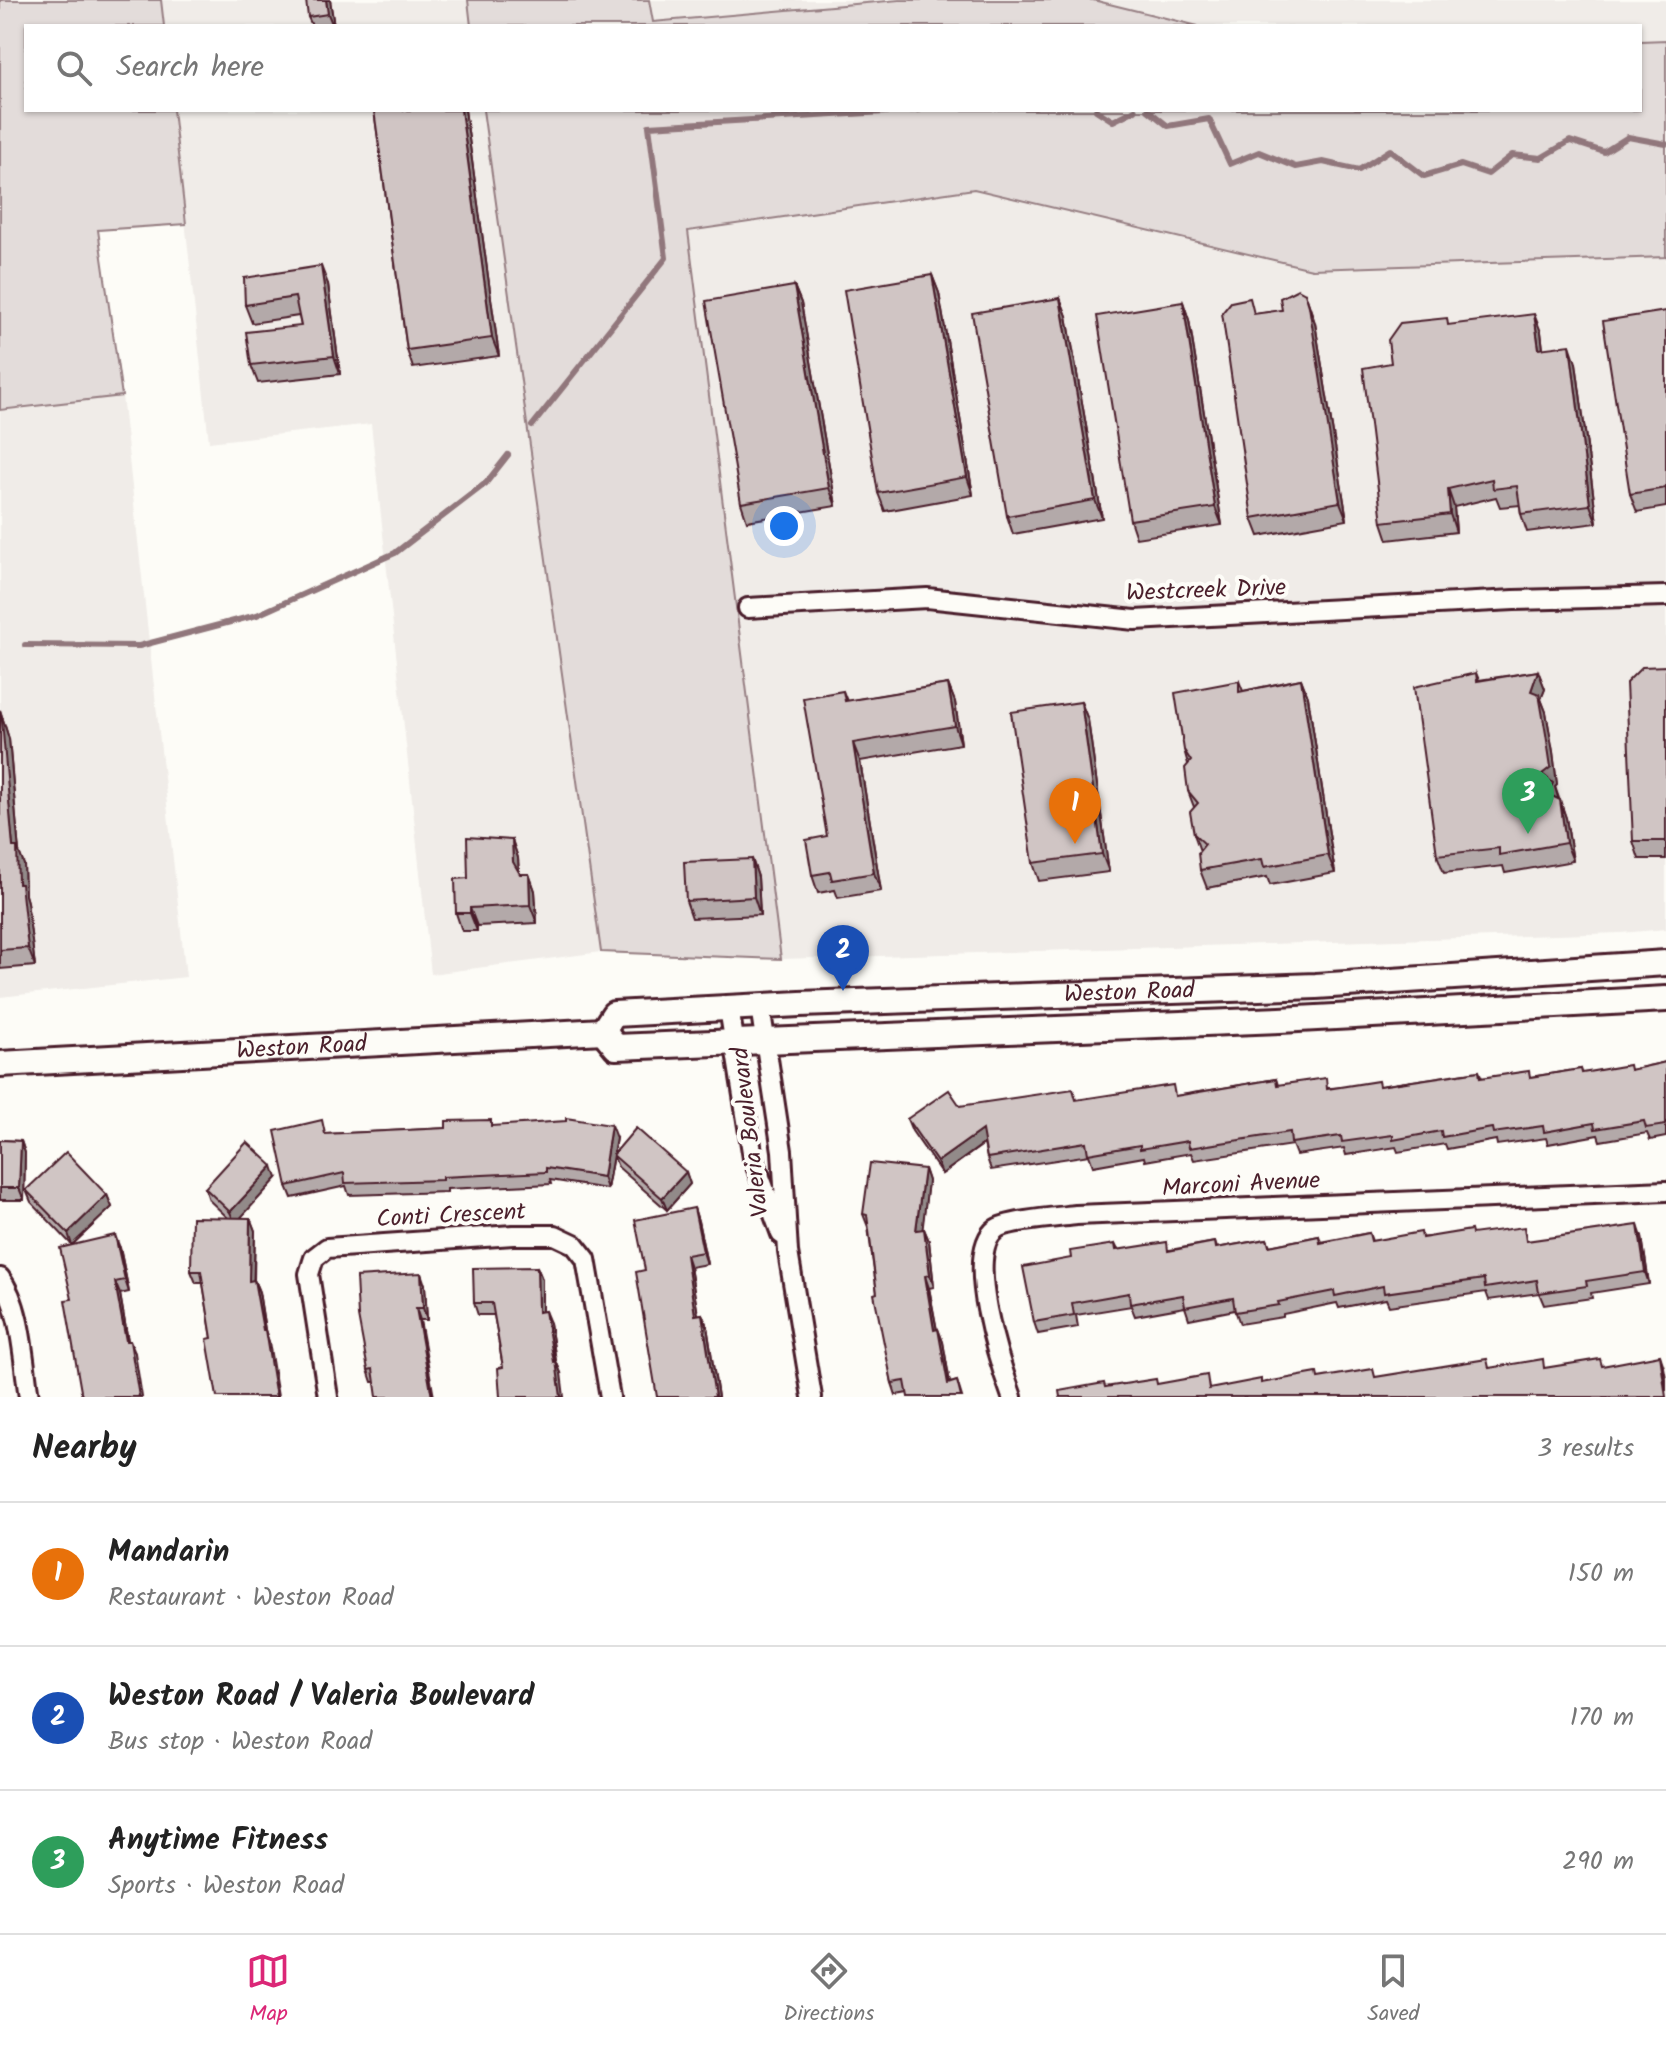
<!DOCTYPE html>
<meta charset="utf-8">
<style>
body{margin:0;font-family:Kalam,sans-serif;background:#f2f2f2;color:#222}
.you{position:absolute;left:784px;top:526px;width:28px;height:28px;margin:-20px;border:6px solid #fff;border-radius:50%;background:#1a73e8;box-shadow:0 0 0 12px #1a73e833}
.badge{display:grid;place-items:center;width:52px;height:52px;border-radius:50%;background:#db2777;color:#fff;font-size:26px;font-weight:700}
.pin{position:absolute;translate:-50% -66px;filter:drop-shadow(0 2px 4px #0008)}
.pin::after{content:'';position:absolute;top:42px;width:28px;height:24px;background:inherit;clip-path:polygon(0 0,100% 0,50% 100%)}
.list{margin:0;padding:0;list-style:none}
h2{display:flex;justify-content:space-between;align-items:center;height:104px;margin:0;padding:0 32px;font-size:34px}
h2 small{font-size:26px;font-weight:400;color:#767676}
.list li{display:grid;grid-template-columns:52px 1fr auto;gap:24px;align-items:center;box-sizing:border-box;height:144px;padding:0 32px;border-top:2px solid #e0e0e0}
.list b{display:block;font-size:30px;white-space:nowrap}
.list p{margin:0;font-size:26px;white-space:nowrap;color:#767676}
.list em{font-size:26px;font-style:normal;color:#767676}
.icon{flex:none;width:44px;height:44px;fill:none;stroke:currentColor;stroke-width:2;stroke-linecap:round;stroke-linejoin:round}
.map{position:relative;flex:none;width:1666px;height:1397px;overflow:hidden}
.search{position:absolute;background:#fff;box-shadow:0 2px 6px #0004;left:24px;right:24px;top:24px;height:88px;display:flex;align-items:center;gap:20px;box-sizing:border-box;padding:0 28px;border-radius:0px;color:#767676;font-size:30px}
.sheet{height:536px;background:#fff}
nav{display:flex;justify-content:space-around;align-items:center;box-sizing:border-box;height:112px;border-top:2px solid #e0e0e0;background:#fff;font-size:22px;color:#767676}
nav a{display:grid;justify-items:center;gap:4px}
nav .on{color:#db2777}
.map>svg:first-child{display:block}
.built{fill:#f0ece8}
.green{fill:#e3dcda;stroke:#967e82;stroke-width:2}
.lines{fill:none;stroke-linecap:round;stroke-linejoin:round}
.stream{stroke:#91777b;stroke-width:6}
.minor-casing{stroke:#4a1f2b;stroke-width:24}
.major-casing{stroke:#4a1f2b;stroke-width:30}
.minor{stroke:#fdfcf7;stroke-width:18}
.major{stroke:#fdfcf7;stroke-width:24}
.wall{fill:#b3a9a9;stroke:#4a1f2b;stroke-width:2}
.shaded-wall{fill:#928a89;stroke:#4a1f2b;stroke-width:2}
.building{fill:#d0c5c4;stroke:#4a1f2b;stroke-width:2}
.labels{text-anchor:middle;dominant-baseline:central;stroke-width:8;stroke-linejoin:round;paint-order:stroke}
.street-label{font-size:24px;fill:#4a1f2b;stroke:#fdfcf7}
</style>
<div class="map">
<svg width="1666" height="1397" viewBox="0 0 1666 1397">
<rect width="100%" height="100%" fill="#fdfcf7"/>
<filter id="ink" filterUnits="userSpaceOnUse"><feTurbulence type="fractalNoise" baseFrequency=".0125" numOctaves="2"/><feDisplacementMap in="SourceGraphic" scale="16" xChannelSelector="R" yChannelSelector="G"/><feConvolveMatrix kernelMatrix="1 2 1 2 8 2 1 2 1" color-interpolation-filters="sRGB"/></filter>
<g filter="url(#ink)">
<!-- built -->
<g class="built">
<polygon points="161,0 468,0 471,26 164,26"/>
<polygon points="649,0 899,0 652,22"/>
<polygon points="1093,0 1666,0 1666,40 1640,41 1640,26 1198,26"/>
<polygon points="173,110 483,110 601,952 431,974 371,424 209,442"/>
<polygon points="974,189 1312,269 1666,257 1666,929 1621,933 781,959 688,231"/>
<polygon points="122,396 186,977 0,997 0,410"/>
</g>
<!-- green -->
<g class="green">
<polygon points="0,0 161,0 164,26 26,26 26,110 173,110 186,224 98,230 122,396 0,410"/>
<polygon points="468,0 649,0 653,22 899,0 1093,0 1198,26 471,26"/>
<polygon points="1666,40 1666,257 1312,269 974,189 688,231 781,959 601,952 483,110 1640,110 1640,41"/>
</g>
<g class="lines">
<!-- stream -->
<g class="stream">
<polyline points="1096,110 1113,121 1135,110"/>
<polyline points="1148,110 1168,126 1209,119 1230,164 1259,152 1296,167 1323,162 1359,170 1390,150 1424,176 1461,165 1488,174 1512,155 1541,158 1570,141 1604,152 1628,137 1666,144"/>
<polyline points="532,426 666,258 649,126 919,110"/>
<polyline points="25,645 139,646 257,615 395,553 486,483 508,455"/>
</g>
<!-- minor casing -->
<g class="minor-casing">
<g id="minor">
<polyline points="748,608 927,598 1135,620 1514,600 1666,596"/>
<polyline points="760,1006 782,1151 788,1252 812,1397"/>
<polyline points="729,1008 753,1158 781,1234"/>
<path d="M0 1278C22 1307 23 1361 29 1397"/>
<polyline points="328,1397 309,1274 314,1258 327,1248 513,1235 555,1235 574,1244 586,1259 610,1397"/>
<path d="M1012 1397C1000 1364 963 1253 996 1229 1006 1221 1060 1217 1076 1215L1666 1191"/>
</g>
</g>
<!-- major casing -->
<g class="major-casing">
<g id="major">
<path id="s1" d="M603 1031 614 1014 800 1004 1316 986 1666 963"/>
<polyline points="603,1031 616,1047 1280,1020 1666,999"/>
<path id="s2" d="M0 1064 603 1031"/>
</g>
</g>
<!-- minor -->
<use href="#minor" class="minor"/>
<!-- major -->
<use href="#major" class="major"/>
</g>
<!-- wall -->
<g class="wall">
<polygon points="330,0 334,26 312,26 308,17"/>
<polygon points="374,110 465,110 499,356 413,368 407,350"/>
<polygon points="932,275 939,293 973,495 885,511 878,493"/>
<polygon points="328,284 340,374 258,383 251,365 301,326 299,316 252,323 245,305"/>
<polygon points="794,286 801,303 836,506 747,521 741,503"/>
<polygon points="1305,293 1315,323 1347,520 1259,536 1252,518 1256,314 1282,310"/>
<polygon points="1060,298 1067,316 1102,518 1013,534 1007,516"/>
<polygon points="1183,302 1189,320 1222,525 1136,538 1130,520"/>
<polygon points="1666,311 1666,507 1637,512 1630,494"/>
<polygon points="1450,325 1541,332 1543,349 1576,363 1597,523 1527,532 1521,514 1520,505 1500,507 1496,497 1454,507 1456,532 1388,540 1382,522 1391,363"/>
<polygon points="1666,666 1666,859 1639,859 1633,841"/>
<polygon points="1538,671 1545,689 1541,699 1546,712 1553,752 1557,785 1555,787 1566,818 1573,861 1505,873 1503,866 1444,873 1437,855 1476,673 1479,680"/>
<polygon points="1301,679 1308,697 1335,873 1270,885 1267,877 1207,888 1200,870 1200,851 1194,834 1194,807 1188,791 1188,764 1184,750 1239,681 1243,691"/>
<polygon points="948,684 955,702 961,744 860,761 881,891 838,898 835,890 818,893 812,875 827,836 843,691 847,701"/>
<polygon points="1081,702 1088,720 1109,872 1039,881 1033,863"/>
<polygon points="0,710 9,739 19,852 24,865 25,895 27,902 35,966 0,969"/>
<polygon points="512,840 518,858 519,872 520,874 529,874 535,891 537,923 477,926 477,931 462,931 456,913 468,878"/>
<polygon points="752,859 758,877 760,915 692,918 686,901"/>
<polygon points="1666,1062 1666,1137 1650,1140 1647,1133 1600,1141 1598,1135 1548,1144 1546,1138 1497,1145 1496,1140 1447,1149 1445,1144 1398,1152 1396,1147 1346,1155 1344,1148 1296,1155 1292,1145 1194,1160 1191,1153 1145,1161 1144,1157 1093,1166 1089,1155 991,1170 987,1158 984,1144 942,1174 912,1131 907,1119 960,1106 1177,1096 1276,1079 1278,1085 1330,1088 1380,1086 1479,1071 1482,1078 1531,1077 1581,1069 1582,1073 1630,1070"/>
<polygon points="493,1126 616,1138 607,1189 550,1180 551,1184 447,1189 447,1192 349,1195 346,1186 292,1198 287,1186 326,1134"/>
<polygon points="0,1140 21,1141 25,1153 24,1200 0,1200"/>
<polygon points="613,1155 686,1172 690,1184 667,1210 618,1167"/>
<polygon points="924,1169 928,1181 922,1229 924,1229 929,1241 934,1287 929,1288 937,1330 938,1329 943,1342 950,1383 957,1381 962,1397 908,1397 908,1393 896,1395 892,1383 877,1293 868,1227 863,1214"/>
<polygon points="277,1178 240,1218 250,1218 255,1231 254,1280 259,1292 265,1330 269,1342 212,1338 203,1283 196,1283 191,1271 228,1218 209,1200 205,1188"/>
<polygon points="26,1190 107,1195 112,1207 72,1245 31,1202"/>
<polygon points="694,1208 698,1221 707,1264 690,1267 698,1315 702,1314 707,1326 718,1397 657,1397"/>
<polygon points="1369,1233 1372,1241 1473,1234 1529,1241 1642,1237 1649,1284 1591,1293 1592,1298 1544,1305 1539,1293 1489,1300 1486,1292 1389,1306 1386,1299 1339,1308 1337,1303 1283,1314 1283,1317 1240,1324 1235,1310 1189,1319 1185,1307 1135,1316 1131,1306 1076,1315 1078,1327 1038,1334 1034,1322 1071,1258 1115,1244 1118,1250 1170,1250 1215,1242 1217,1248 1267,1239 1270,1246 1319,1236 1321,1242"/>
<polygon points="120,1248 129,1292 120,1294 128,1341 135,1353 72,1299"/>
<polygon points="537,1267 542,1279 542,1312 550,1323 556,1361 561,1373 503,1367 494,1315 478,1315 474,1303"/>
<polygon points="425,1285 427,1320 420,1320 375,1382 372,1382 368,1370"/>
</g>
<!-- shaded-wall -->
<g class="shaded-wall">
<polygon points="326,0 330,0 334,26 333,26 328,14"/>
<polygon points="461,110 465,110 499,356 492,338"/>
<polygon points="321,266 328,284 340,374 334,356"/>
<polygon points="932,275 939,293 973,495 967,477"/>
<polygon points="794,286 801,303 836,506 829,488"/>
<polygon points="1305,293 1315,323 1347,520 1340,502"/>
<polygon points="1060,298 1067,316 1102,518 1095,500"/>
<polygon points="1183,302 1189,320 1222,525 1215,507"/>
<polygon points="1534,314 1541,332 1545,367 1539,349"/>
<polygon points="1570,345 1576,363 1597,523 1590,505"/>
<polygon points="1448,489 1454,507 1456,532 1450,514"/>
<polygon points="1538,671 1545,689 1541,699 1546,712 1553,752 1557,785 1555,787 1559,801 1548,794 1542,774 1531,691"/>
<polygon points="1301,679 1308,697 1335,873 1328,855"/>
<polygon points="948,684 955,702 961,744 955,726"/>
<polygon points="1081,702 1088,720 1109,872 1102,854"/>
<polygon points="0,710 9,739 19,852 24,865 25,895 27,902 35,966 28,948 13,847"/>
<polygon points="853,743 860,761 881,891 874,873"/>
<polygon points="1560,800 1566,818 1573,861 1566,843"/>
<polygon points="512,840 518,858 519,880 513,862"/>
<polygon points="752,859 758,877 760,915 754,897"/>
<polygon points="529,874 535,891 537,923 530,905"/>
<polygon points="470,908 477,926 477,931 470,913"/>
<polygon points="611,1125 616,1138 607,1189 603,1177"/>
<polygon points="982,1130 986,1142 942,1174 937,1162"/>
<polygon points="21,1141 25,1153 24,1200 19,1188"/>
<polygon points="273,1166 277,1178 235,1224 230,1212"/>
<polygon points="924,1169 928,1181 921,1242 916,1230"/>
<polygon points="686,1172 690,1184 667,1210 662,1198"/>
<polygon points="107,1195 112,1207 72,1245 68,1233"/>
<polygon points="694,1208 698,1221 707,1264 703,1252"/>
<polygon points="250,1218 255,1231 253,1293 249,1281"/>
<polygon points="1638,1225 1642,1237 1649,1284 1645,1272"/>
<polygon points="924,1229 929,1241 934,1287 930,1275"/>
<polygon points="115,1235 120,1248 129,1292 125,1280"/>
<polygon points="686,1255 690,1267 700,1327 695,1315"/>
<polygon points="537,1267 542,1279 542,1325 538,1312"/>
<polygon points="421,1273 425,1285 427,1320 423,1308"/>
<polygon points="925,1276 929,1288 939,1342 934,1330"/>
<polygon points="254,1280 259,1292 265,1330 269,1342 278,1397 276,1397"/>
<polygon points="115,1282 120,1294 130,1353 126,1341"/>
<polygon points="416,1308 420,1320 434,1397 432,1397"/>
<polygon points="545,1311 550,1323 556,1361 561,1373 564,1397 561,1397"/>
<polygon points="702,1314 707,1326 718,1397 715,1397"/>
<polygon points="938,1329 943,1342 952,1396 948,1384"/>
<polygon points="130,1341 135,1353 142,1397 139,1397"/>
<polygon points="1660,1355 1664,1367 1666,1378 1666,1391"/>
</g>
<!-- building -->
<g class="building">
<polygon points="306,0 326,0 328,14 308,17"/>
<polygon points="374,110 461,110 492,338 407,350"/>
<polygon points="321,266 334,356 251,365 246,332 301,326 295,297 245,305 244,278"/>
<polygon points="932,275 967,477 878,493 844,290"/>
<polygon points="794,286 829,488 741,503 706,301"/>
<polygon points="1298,289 1305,293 1309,306 1340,502 1252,518 1222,313 1231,302 1250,298 1254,314 1282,310 1280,298"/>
<polygon points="1060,298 1095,500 1007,516 972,313"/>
<polygon points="1183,302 1215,507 1130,520 1097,316"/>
<polygon points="1666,311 1666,488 1630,494 1603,321"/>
<polygon points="1534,314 1539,349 1570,345 1590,505 1521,514 1517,486 1493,489 1492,479 1448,489 1450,514 1382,522 1363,368 1391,363 1388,340 1400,323 1447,318 1448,325"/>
<polygon points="1666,666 1666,841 1633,841 1626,683 1642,667"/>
<polygon points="1538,671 1531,691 1539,694 1546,734 1551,767 1542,774 1553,783 1548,794 1560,800 1566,843 1499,855 1499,848 1437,855 1414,687 1476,673 1477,681"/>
<polygon points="1301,679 1328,855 1264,867 1262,859 1200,870 1198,853 1205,844 1194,834 1190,812 1198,803 1188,791 1185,768 1191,761 1184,750 1175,693 1239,681 1239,692"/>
<polygon points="948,684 955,726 853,743 874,873 832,880 830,872 812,875 806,840 827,836 803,698 843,691 845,701"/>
<polygon points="1081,702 1102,854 1033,863 1011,712"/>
<polygon points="0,714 2,721 13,847 17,847 18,884 21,884 28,948 0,950"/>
<polygon points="467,837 512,840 513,862 520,874 529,874 530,905 470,908 470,913 456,913 455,879 468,878"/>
<polygon points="752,859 754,897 686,901 684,862"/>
<polygon points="1666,1062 1666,1125 1646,1128 1644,1121 1595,1129 1594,1123 1544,1132 1543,1126 1493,1133 1492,1128 1442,1137 1441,1131 1393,1140 1393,1135 1342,1142 1341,1136 1291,1143 1290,1132 1189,1148 1188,1141 1140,1149 1140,1145 1088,1154 1086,1142 987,1158 982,1130 937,1162 907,1119 949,1090 960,1106 1073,1089 1076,1100 1173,1085 1175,1096 1276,1079 1277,1085 1326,1078 1327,1089 1378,1081 1379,1086 1479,1071 1480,1078 1529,1071 1530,1077 1581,1069 1582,1073 1629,1065 1630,1070"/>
<polygon points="566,1118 611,1125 603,1177 546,1168 546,1172 442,1177 442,1180 345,1183 344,1173 287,1186 275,1131 322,1120 325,1134 446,1128 446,1121 491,1120 491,1126 566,1121"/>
<polygon points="636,1128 686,1172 662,1198 613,1155"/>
<polygon points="0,1140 21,1141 19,1188 0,1188"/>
<polygon points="247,1142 273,1166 230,1212 205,1188"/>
<polygon points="66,1152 107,1195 68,1233 26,1190"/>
<polygon points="870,1163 924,1169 916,1230 924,1229 930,1275 925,1276 934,1330 938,1329 948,1384 957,1381 961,1397 908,1397 905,1381 892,1383 874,1294 877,1293 867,1215 863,1214"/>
<polygon points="694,1208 703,1252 686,1255 695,1315 702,1314 715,1397 657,1397 636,1272 645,1270 635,1220"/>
<polygon points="192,1217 250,1218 249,1281 254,1280 263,1330 265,1330 276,1397 217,1397 207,1339 212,1338 201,1271 191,1271"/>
<polygon points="1638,1225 1645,1272 1586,1281 1587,1286 1539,1293 1537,1280 1485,1288 1484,1279 1384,1293 1383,1286 1335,1296 1334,1291 1278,1302 1279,1305 1235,1312 1233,1298 1185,1307 1183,1295 1130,1304 1129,1293 1072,1303 1074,1315 1034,1322 1023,1267 1071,1258 1070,1251 1115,1244 1116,1250 1167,1242 1168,1251 1215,1242 1216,1248 1267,1239 1269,1246 1319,1236 1320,1243 1369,1233 1371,1241 1421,1232 1422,1238 1471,1230 1472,1234 1524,1227 1526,1241"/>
<polygon points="115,1235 125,1280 115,1282 126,1341 130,1341 139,1397 82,1397 65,1300 72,1299 60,1248"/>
<polygon points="537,1267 538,1312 545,1311 554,1362 556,1361 561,1397 500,1397 498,1368 503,1367 492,1303 474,1303 473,1268"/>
<polygon points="421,1273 423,1308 416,1308 432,1397 377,1397 373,1369 368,1370 358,1316 356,1277"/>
<polygon points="1660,1355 1666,1397 1060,1397 1059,1391 1104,1383 1105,1387 1156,1379 1157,1384 1207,1375 1209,1389 1261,1379 1261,1383 1317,1373 1318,1378 1373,1369 1375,1377 1487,1359 1489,1368 1543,1359 1544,1368 1600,1359 1602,1366"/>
</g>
</g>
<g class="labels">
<!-- street labels -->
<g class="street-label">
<text transform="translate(1206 591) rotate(-2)">Westcreek Drive</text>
<text stroke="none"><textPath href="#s1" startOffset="536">Weston Road</textPath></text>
<text stroke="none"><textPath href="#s2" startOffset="302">Weston Road</textPath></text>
<text transform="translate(751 1132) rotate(-97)">Valeria Boulevard</text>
<text transform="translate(1241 1185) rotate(-3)">Marconi Avenue</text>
<text transform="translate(451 1216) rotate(-3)">Conti Crescent</text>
</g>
</g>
</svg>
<div class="you"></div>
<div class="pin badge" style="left:1075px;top:844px;background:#e8710a">1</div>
<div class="pin badge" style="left:843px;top:991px;background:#1a4fb4">2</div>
<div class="pin badge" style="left:1528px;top:834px;background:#2e9e5b">3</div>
<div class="search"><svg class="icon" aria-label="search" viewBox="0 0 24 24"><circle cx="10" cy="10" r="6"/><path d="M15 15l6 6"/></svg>Search here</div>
</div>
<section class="sheet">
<h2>Nearby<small>3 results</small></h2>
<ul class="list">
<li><span class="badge" style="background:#e8710a">1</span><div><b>Mandarin</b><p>Restaurant · Weston Road</p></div><em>150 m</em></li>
<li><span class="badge" style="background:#1a4fb4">2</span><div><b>Weston Road / Valeria Boulevard</b><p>Bus stop · Weston Road</p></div><em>170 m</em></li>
<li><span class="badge" style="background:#2e9e5b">3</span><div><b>Anytime Fitness</b><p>Sports · Weston Road</p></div><em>290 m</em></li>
</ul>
</section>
<nav>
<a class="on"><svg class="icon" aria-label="map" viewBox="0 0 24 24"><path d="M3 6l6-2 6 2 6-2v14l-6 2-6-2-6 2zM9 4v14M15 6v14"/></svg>Map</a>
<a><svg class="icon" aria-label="directions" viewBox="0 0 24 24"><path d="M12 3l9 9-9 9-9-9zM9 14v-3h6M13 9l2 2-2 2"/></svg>Directions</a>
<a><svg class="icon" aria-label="saved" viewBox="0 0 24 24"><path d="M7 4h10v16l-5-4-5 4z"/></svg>Saved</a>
</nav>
